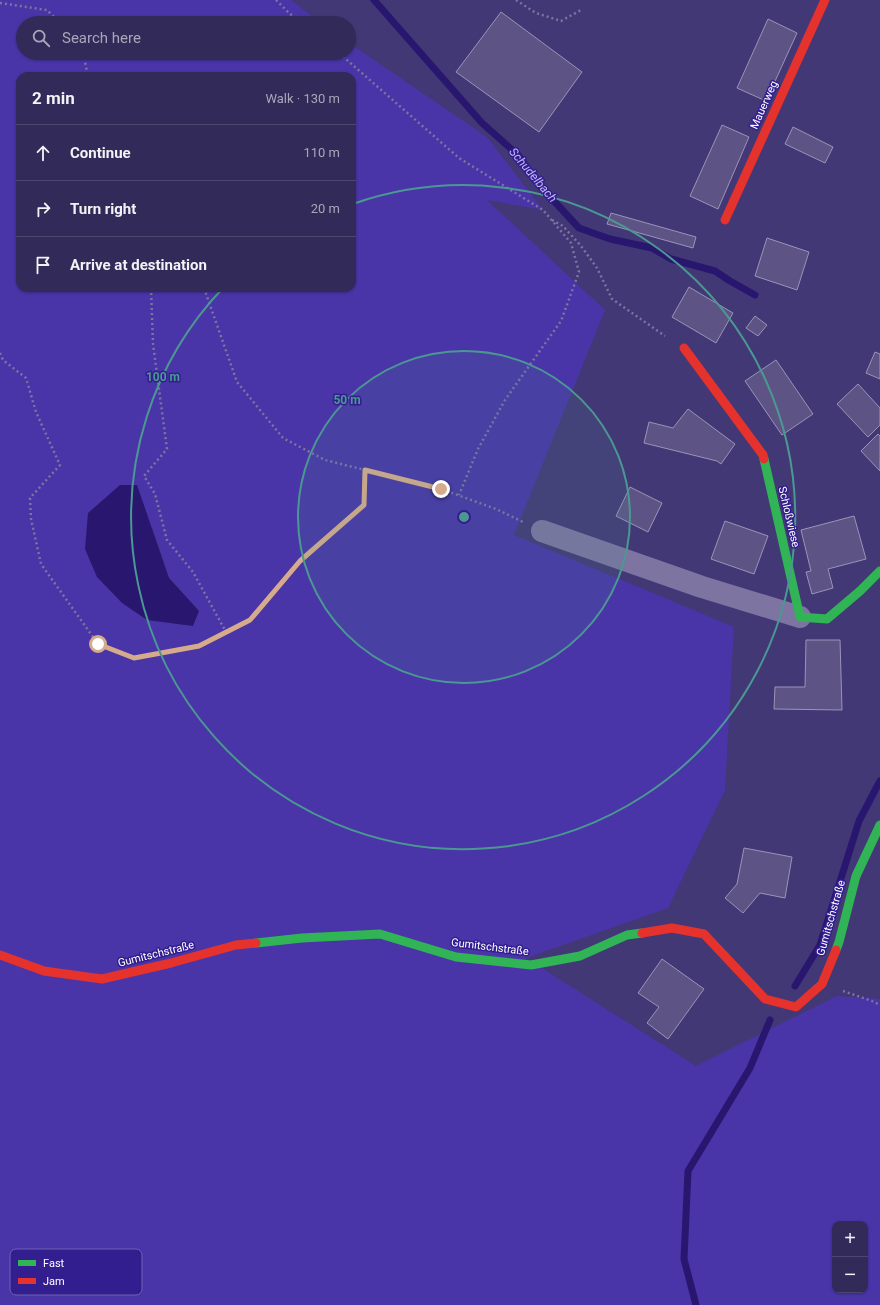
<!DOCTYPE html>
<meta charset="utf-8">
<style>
body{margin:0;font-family:Roboto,sans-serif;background:#3a325e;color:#f1f3f6}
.controls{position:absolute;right:12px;bottom:12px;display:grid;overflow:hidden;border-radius:8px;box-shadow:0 1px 3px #0004}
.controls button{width:36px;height:36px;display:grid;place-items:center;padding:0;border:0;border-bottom:1px solid #4d466e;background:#322a58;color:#f1f3f6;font:20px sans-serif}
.stop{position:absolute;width:12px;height:12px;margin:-9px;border:3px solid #d6ab8b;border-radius:50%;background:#fff}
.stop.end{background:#d6ab8b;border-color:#fff;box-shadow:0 1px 4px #0008}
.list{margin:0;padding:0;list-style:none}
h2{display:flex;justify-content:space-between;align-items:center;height:52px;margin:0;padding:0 16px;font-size:17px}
h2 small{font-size:13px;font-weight:400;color:#a8a7ba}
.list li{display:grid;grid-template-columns:26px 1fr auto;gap:12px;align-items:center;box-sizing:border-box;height:56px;padding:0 16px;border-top:1px solid #4d466e}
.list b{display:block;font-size:15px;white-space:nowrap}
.list em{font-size:13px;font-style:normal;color:#a8a7ba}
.icon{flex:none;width:22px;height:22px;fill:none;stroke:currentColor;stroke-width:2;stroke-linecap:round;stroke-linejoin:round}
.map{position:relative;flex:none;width:880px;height:1305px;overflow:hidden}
.search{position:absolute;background:#322a58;box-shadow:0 1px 3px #0004;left:16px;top:16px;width:340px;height:44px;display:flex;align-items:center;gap:10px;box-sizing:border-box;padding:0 14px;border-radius:22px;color:#a8a7ba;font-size:15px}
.panel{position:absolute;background:#322a58;box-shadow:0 1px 3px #0004;left:16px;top:72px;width:340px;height:220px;border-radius:12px}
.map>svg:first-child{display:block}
.green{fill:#4935a7;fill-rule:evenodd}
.water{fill:#29176f}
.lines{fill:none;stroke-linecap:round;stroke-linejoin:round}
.stream{stroke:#29176f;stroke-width:7}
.building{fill:#5d5485;stroke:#9a94b7}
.path{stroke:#7d74a1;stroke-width:2.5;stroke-dasharray:2 3;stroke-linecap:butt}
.street{stroke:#7d74a1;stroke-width:22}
.fast{stroke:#30b455;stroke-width:9}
.jam{stroke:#e5322d;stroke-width:9}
.route{stroke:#d6ab8b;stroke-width:5}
.ring{fill:none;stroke:#4b9892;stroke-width:2}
.labels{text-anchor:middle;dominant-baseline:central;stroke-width:3;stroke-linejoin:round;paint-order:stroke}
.street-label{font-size:11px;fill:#fff;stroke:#331e90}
.water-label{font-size:12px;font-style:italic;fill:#c3b9f4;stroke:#331e90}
.key{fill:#331e90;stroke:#7062b1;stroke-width:1}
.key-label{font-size:11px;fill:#fff}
.centre{fill:#4b9892;stroke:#331e90;stroke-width:2}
.ring-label{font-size:12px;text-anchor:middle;font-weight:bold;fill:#4b9892;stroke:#331e90;stroke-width:3;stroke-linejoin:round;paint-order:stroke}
</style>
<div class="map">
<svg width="880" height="1305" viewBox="0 0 880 1305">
<rect width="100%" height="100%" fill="#433876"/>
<!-- green -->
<path class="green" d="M0 0H291L321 23H23V53H349V43L487 137 543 210 487 200 605 310 514 535 734 627 725 790 668 908 526 958 696 1066 837 996 880 999V1305H0ZM20 76H352V288H20ZM151 523 169 578 199 611 180 626ZM835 1224H865V1290H835Z"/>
<!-- water -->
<polygon class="water" points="120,485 137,485 169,578 199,611 193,626 147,620 122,603 97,577 85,549 88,513"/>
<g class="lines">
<!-- stream -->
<g class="stream">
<polyline points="374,0 482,123 518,155 541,187 579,228 610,239 652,248 671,259 715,271 730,281 755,295"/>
<polyline points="795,986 820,945 859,821 880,781"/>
<polyline points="696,1305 684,1259 688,1171 750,1068 770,1020"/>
</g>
</g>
<!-- building -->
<g class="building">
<polygon points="501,12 582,72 539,132 456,72"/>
<polygon points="768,19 797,33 766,101 737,88"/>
<polygon points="722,125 749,137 718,209 690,196"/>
<polygon points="793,127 833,147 825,163 785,144"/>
<polygon points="611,213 696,237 693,248 607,224"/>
<polygon points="767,238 809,252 797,290 755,276"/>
<polygon points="689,287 733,313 716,343 672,317"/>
<polygon points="755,316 767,325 758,336 746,328"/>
<polygon points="875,352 880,354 880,379 866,373"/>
<polygon points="776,360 813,414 782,435 745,381"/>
<polygon points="858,384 880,408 880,425 868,437 837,404"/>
<polygon points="688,409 735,444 721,464 717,461 644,443 649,422 673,428"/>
<polygon points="878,434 880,436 880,471 861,451"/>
<polygon points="630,487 662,503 648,532 616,516"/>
<polygon points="854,516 866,559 828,569 833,588 812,594 806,572 811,571 801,530"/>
<polygon points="725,521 768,536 754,574 711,559"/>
<polygon points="806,640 840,640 842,710 774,709 775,687 805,687"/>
<polygon points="744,848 792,857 785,898 760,893 743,913 725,898 737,884"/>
<polygon points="662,959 704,989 668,1039 647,1023 659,1007 638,993"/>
</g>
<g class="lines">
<!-- path -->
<g class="path">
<polyline points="276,0 289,13 301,23"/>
<polyline points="516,0 536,13 561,21 581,10"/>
<polyline points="0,3 47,10 60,23"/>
<polyline points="83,53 88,76"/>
<polyline points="339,53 459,158 543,210 571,243 579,272 561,321 505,400 478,449 459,495"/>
<polyline points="552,220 563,226 581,246 597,268 612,299 665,336"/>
<polyline points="151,288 153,344 167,449 144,476 155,494 167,540 193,572 226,632"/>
<polyline points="204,288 237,382 283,438 325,460 441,489 496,509 523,522"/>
<polyline points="0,353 3,360 26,378 36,412 60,465 30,498 31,519 41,564 98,644 134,658 199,646 250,620 300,561 364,505 365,469"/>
<polyline points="843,991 872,1001 880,1005"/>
</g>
<!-- street -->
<polyline class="street" points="542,531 702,587 800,617"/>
<!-- fast -->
<g class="fast">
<polyline points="764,459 800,617 827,619 860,591 880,571"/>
<polyline points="256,943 302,938 380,934 456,957 531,965 580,956 627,935 642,933"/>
<polyline points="836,950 839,942 856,876 880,825"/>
</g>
<!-- jam -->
<g class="jam">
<polyline points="725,220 825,0"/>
<polyline points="684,348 763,455 764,459"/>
<polyline points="642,933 672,928 704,934 765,999 796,1007 822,984 836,950"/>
<polyline points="0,955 44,971 102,979 171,963 236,945 256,943"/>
</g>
</g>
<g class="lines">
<!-- route -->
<polyline class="route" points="98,644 134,658 199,646 250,620 300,561 364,505 365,470 441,489"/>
</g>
<!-- distance rings -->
<circle cx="464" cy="517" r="166" fill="#4b9892" fill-opacity=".12"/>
<g class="ring">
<circle cx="464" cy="517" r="166"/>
<path d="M353 204A332 332 0 1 1 223 288"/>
</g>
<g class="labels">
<!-- street labels -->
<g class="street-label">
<text transform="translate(764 105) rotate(-66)">Mauerweg</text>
<text transform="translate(789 517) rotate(77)">Schloßwiese</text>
<text transform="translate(831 918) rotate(-74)">Gumitschstraße</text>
<text transform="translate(490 947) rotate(7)">Gumitschstraße</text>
<text transform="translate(156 954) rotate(-14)">Gumitschstraße</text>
</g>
<!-- water labels -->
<g class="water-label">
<text transform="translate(533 175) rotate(50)">Schudelbach</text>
</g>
</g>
<!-- legend -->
<rect x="10" y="1249" width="132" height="46" rx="6" class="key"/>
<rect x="18" y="1260" width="18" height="6" fill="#30b455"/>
<rect x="18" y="1278" width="18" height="6" fill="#e5322d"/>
<g class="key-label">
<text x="43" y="1267">Fast</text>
<text x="43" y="1285">Jam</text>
</g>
<circle cx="464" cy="517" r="6" class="centre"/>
<g class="ring-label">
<text x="163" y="381">100 m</text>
<text x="347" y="404">50 m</text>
</g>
</svg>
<div class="controls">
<button>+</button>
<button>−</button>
</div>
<div class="stop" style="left:98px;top:644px"></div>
<div class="stop end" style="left:441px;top:489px"></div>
<div class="search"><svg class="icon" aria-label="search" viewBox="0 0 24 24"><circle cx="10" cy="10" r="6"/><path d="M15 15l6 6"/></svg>Search here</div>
<section class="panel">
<h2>2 min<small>Walk · 130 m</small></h2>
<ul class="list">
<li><svg class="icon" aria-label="ahead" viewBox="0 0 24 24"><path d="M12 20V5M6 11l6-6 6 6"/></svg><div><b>Continue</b></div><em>110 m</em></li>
<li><svg class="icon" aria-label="right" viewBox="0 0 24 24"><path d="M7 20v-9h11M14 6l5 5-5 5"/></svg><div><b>Turn right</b></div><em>20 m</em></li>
<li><svg class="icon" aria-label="arrive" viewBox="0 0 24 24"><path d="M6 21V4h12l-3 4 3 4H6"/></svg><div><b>Arrive at destination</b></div></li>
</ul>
</section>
</div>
